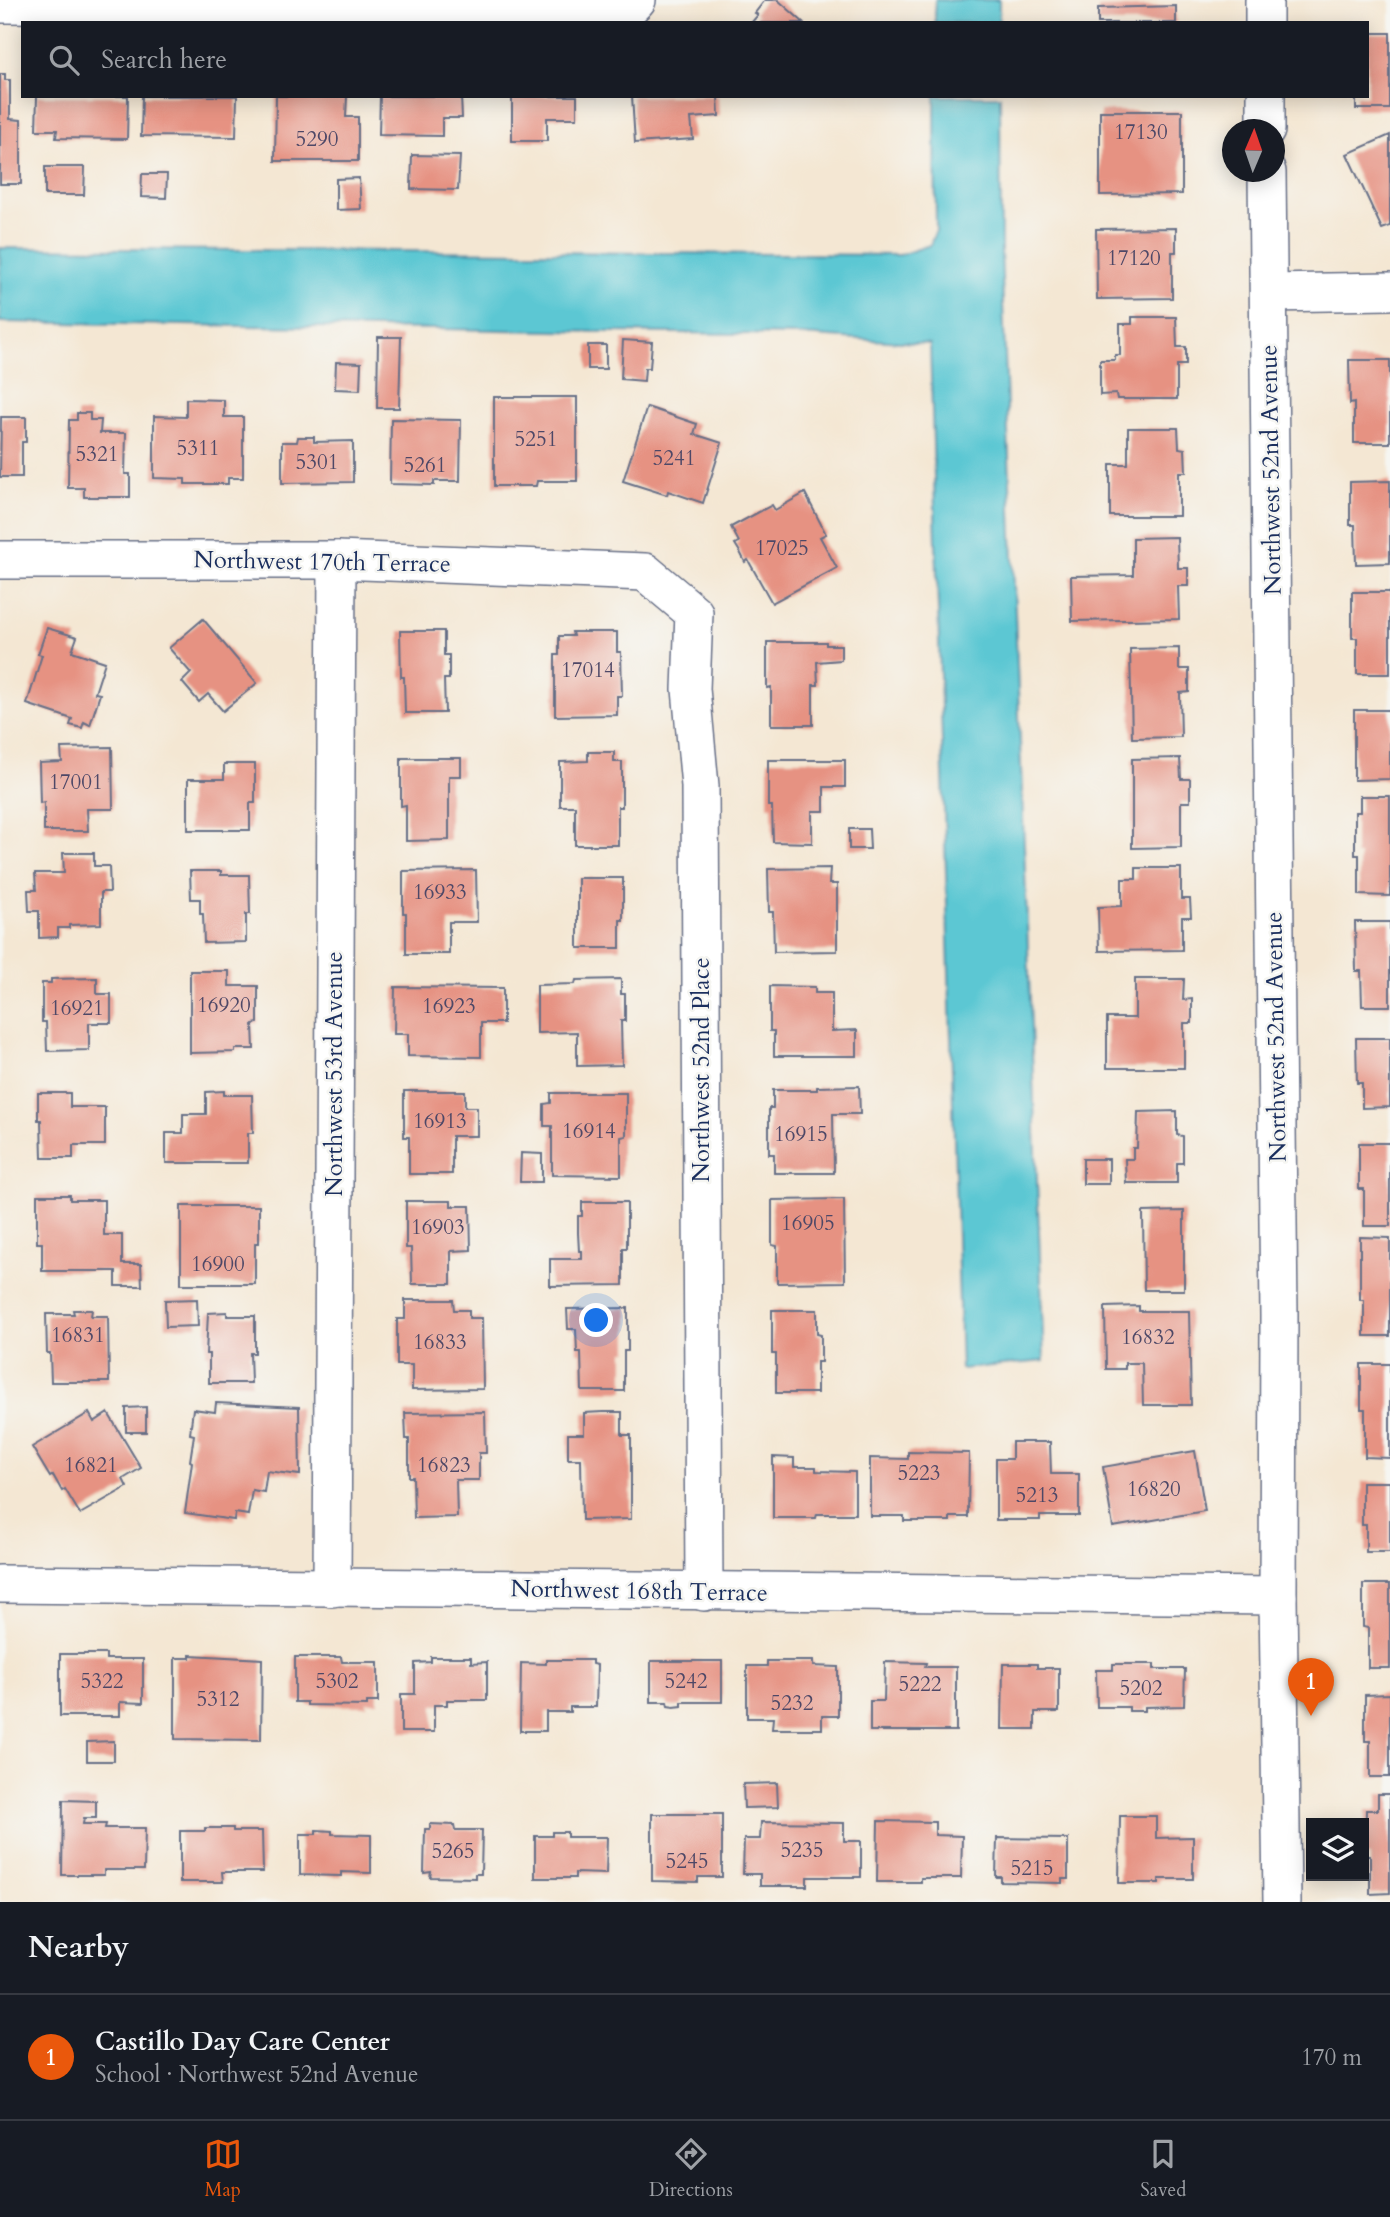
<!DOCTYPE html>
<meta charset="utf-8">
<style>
body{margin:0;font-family:Cardo,serif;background:#20242c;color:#f1f3f6}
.controls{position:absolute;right:21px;bottom:21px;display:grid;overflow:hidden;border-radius:0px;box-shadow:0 4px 18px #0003}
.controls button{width:63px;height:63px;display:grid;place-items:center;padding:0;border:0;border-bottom:2px solid #363941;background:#171b24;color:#f1f3f6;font:35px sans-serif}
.compass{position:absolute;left:1222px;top:119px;width:63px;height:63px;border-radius:50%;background:#171b24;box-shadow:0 4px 18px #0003;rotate:2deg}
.you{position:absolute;left:597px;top:1321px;width:24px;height:24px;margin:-18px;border:5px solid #fff;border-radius:50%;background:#1a73e8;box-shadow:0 0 0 10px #1a73e833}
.badge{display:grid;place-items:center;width:46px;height:46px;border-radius:50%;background:#ea580c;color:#fff;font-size:23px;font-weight:700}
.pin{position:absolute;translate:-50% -58px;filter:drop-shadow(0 2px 4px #0008)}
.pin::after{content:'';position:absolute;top:37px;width:24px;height:21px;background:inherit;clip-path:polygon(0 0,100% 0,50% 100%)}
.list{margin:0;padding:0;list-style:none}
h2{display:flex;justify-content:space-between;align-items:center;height:91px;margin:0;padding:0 28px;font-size:30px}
h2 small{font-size:23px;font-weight:400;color:#9ea1a6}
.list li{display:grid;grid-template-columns:46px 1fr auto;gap:21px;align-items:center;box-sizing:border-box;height:126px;padding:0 28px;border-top:2px solid #363941}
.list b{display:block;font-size:26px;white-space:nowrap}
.list p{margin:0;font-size:23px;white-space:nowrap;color:#9ea1a6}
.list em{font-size:23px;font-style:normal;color:#9ea1a6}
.icon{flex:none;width:38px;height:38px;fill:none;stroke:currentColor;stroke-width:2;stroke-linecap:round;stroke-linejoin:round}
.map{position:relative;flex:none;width:1390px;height:1902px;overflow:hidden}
.search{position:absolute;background:#171b24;box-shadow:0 4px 18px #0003;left:21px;right:21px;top:21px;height:77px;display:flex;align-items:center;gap:18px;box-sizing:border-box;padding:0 24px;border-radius:0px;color:#9ea1a6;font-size:26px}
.sheet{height:217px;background:#171b24}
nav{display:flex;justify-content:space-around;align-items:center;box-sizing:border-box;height:98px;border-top:2px solid #363941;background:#171b24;font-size:19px;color:#9ea1a6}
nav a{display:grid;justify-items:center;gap:4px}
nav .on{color:#ea580c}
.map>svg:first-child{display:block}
.water{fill:#5bc7d3;stroke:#3b7b98;stroke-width:2}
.building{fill:#e69282}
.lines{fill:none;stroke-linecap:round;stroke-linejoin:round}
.minor-casing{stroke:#676f87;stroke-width:40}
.minor{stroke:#fff;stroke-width:37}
.labels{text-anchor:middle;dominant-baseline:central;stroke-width:5;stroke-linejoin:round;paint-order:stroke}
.number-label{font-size:21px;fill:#4e4867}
.street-label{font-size:24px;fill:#1b2f5e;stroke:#f6f6f2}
</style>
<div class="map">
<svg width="1390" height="1902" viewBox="0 0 1390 1902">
<rect width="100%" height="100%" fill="#f6f6f2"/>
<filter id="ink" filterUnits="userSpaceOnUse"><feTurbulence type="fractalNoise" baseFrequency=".0143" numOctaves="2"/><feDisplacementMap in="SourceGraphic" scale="14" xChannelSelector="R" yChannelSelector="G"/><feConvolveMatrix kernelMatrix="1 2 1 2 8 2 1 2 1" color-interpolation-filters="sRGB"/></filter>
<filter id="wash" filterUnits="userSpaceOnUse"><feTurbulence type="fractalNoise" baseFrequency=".00686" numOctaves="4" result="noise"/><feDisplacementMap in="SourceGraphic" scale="28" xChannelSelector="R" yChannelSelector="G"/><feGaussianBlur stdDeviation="1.57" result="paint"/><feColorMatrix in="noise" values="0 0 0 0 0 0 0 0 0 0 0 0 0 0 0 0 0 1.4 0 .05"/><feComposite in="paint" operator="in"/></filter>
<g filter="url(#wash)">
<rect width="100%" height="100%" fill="#f4e7d3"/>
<!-- water -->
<g class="water">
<rect x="935" y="0" width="64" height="23"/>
<polygon points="935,96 1000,96 1001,251 1044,1361 961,1369 930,344 801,335 0,322 0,248 900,255 930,245 936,230"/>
</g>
<g id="blocks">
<!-- building -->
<g class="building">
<polygon points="765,0 778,0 804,23 751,23 758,15 755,13"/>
<polygon points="1176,6 1176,23 1098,23 1098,8"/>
<polygon points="1367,33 1390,33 1390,109 1356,109 1356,96 1367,96"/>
<polygon points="0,74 5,74 5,80 10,80 10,119 21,120 21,184 0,184"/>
<polygon points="37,96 128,96 127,139 56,138 57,130 36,130"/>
<polygon points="142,96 237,96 236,137 141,136"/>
<polygon points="276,96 347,96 346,117 358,117 358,161 275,161"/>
<polygon points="380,96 461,96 462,118 442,118 442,136 379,135"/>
<polygon points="512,96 577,96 577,118 547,118 547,141 512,141"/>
<polygon points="632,96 718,96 719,116 691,118 693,139 635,143"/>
<polygon points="1100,111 1182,111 1182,194 1100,195"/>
<polygon points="1390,135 1390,226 1382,229 1347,154"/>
<polygon points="412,155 460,156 458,190 411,189"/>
<polygon points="45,167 85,167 84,195 45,195"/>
<polygon points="142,174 167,174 166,198 141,197"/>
<polygon points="359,178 361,209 336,210 336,179"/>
<polygon points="1176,228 1176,252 1172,252 1172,298 1097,299 1096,229"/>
<polygon points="1132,317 1176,317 1177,347 1186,347 1186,365 1177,365 1177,399 1117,399 1116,394 1100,395 1100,360 1115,360 1115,355 1120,355 1120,324 1132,324"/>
<polygon points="378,337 401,337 399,408 377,408"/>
<polygon points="623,340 652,342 650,368 645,368 644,381 621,379"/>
<rect x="588" y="345" width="18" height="24"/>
<polygon points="1349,360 1390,360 1390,443 1354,443 1354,403 1350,404"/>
<polygon points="336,362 361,363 360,390 335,389"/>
<polygon points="494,397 577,397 577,481 537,481 536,486 494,486"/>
<polygon points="186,399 224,400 224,417 243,417 243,478 228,478 228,484 185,484 185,479 154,478 154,416 186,417"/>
<polygon points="647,407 697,424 694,434 722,443 703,503 668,491 667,495 623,481"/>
<polygon points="77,413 90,413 90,420 101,420 100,433 126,433 125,474 130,474 130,497 84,497 84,488 68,488 69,420 77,420"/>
<polygon points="1,417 26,417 26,442 22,442 22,477 0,477"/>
<polygon points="391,419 461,420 460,481 434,481 434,485 390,484"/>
<polygon points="1128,428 1178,428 1179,448 1185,449 1186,472 1179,472 1179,516 1110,516 1110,464 1128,464"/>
<polygon points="298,437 314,437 314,442 353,441 353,482 282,483 282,442 297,442"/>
<polygon points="1390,481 1390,563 1356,564 1355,525 1350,525 1350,482"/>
<polygon points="805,493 826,534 820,537 837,568 772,603 748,560 745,562 740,552 735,544 739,542 731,527 772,505 775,510"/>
<polygon points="1177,537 1178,568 1188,568 1188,586 1178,586 1179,619 1072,621 1071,576 1133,575 1133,538"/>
<polygon points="1352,592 1390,592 1390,674 1357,674 1357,638 1352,638"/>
<polygon points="203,619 257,683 223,711 208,694 199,702 182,682 191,673 169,648"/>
<polygon points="47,628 77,637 72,651 105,662 95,693 100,694 90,725 84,722 82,728 70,725 72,719 27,704 42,655 38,654"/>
<polygon points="400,631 444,631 444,655 449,655 449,679 444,679 445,713 405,713 404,677 401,677"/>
<polygon points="572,632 617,632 617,652 621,652 622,696 617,696 617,715 555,716 555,655 559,655 559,636 573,636"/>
<polygon points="767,642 826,642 826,645 841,645 841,660 817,662 818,685 813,685 813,725 771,725 771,687 767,688"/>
<polygon points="1179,648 1179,669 1189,669 1189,692 1180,693 1181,737 1132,738 1130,649"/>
<polygon points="1354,710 1390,710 1390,779 1354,780"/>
<polygon points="112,747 113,809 87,809 88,831 44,831 44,802 40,803 39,763 62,762 61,748"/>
<polygon points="588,752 614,752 614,762 622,762 622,807 618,807 618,845 575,845 575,806 560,806 560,762 588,761"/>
<polygon points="401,758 461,758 461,776 449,776 449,840 406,841 406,805 401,806"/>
<polygon points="1180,758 1181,779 1190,779 1190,802 1181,802 1181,847 1132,848 1132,759"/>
<polygon points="768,760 845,760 845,787 824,787 824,811 812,811 812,843 773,842 772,806 768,806"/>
<polygon points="224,764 255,764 255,803 250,803 250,830 188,830 188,779 224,779"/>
<polygon points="1360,796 1390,796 1390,896 1359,895 1359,855 1355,855 1355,812 1360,812"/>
<polygon points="849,829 869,829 870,849 849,849"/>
<polygon points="63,853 94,853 94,866 109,866 110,892 101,892 101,924 69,925 69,928 58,928 58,937 39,938 39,911 29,911 28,890 36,890 35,873 64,873"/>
<polygon points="830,868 829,884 837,884 837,951 774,952 773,912 769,912 768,869"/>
<polygon points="1136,868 1181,868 1181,899 1190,899 1191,917 1182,917 1182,950 1099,951 1098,907 1122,906 1122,879 1136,879"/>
<polygon points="476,870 477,922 449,922 449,954 406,954 406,913 403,913 403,871"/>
<polygon points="190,871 221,871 221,875 249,875 250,914 246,914 246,942 204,943 203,914 200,914 200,899 191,899"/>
<polygon points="578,878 623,878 623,920 620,920 620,948 578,948"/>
<polygon points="1355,922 1390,922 1390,1006 1362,1006 1361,971 1356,971"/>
<polygon points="190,971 229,971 229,986 258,986 258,1023 253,1024 254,1049 235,1049 235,1052 190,1053"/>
<polygon points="97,978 97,994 111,994 111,1023 89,1023 89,1050 47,1051 46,1022 42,1022 42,983 51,983 51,979"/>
<polygon points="621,979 621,994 625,994 625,1021 621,1021 622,1065 577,1066 577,1032 537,1033 537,985 575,984 576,980"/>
<polygon points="1135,979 1184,979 1183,1000 1192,999 1192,1023 1184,1023 1184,1068 1107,1068 1107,1018 1135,1018"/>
<polygon points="770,986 815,987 815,993 832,993 832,1031 857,1030 857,1056 774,1056 774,1031 770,1031"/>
<polygon points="395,987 503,988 503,1023 481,1023 481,1057 408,1056 408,1034 394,1034"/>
<polygon points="1356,1038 1390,1038 1390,1107 1362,1108 1362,1083 1357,1083"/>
<polygon points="859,1086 860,1114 833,1114 834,1173 774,1173 774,1154 769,1154 769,1108 773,1108 773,1090 817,1090 817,1087"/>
<polygon points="224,1091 224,1095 252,1095 253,1133 248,1133 248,1163 166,1163 166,1133 183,1133 183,1114 206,1114 206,1092"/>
<polygon points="404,1091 465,1091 465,1107 477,1107 477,1136 452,1136 452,1174 409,1174 409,1137 404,1137"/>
<polygon points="38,1093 70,1093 70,1107 105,1107 105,1145 73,1145 73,1158 42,1158 41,1120 38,1120"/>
<polygon points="551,1093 626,1093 626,1136 621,1137 621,1176 552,1175 552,1126 544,1126 544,1104 551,1103"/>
<polygon points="1177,1111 1177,1135 1183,1136 1183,1163 1177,1163 1177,1183 1126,1183 1125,1159 1133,1159 1133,1148 1137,1148 1138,1112"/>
<polygon points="1359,1143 1390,1143 1390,1226 1364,1226 1364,1189 1359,1189"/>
<polygon points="521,1153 542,1154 542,1182 520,1182"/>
<rect x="1083" y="1159" width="26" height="25"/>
<polygon points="37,1195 70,1195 70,1200 104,1200 104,1235 122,1235 122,1264 141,1264 142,1286 116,1286 116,1271 42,1271 42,1243 37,1243"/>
<polygon points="844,1199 845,1282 777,1283 777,1246 772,1245 772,1200"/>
<polygon points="406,1201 451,1201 451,1206 470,1206 471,1250 451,1251 451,1284 412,1284 411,1248 406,1248"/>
<polygon points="582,1202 627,1202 627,1248 623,1248 623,1285 550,1286 550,1259 582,1259 582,1251 579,1251 578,1233 578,1216 582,1216"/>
<polygon points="181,1206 259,1206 259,1243 255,1243 255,1284 181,1284"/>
<polygon points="1184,1211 1184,1290 1144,1290 1143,1212"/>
<polygon points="1360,1237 1390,1238 1390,1336 1364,1336 1364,1300 1360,1300"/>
<polygon points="197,1299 198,1326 166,1327 165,1300"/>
<polygon points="405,1300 453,1300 454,1310 469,1310 469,1318 482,1318 483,1389 412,1390 412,1365 397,1365 397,1319 405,1319"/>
<polygon points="1139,1306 1139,1311 1189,1311 1191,1405 1143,1405 1142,1363 1125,1363 1125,1369 1106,1369 1105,1307"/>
<polygon points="628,1308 628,1351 624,1351 624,1391 582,1391 581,1352 577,1352 576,1329 568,1329 567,1309"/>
<polygon points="73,1310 92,1310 91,1316 108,1316 109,1382 51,1382 50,1353 47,1353 46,1314 74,1314"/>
<polygon points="772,1310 817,1310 817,1334 821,1335 821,1362 817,1362 817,1393 776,1393 776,1354 772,1354"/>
<polygon points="227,1312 227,1316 255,1316 255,1353 250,1353 251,1383 209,1383 209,1354 206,1354 208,1313"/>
<polygon points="1361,1364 1390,1364 1390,1458 1365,1457 1365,1409 1361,1409"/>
<polygon points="216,1403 299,1407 300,1475 267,1471 264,1492 252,1490 248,1515 235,1513 234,1520 185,1513 192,1462 190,1461 194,1435 190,1434 193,1409 215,1412"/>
<polygon points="146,1407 146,1432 126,1432 126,1408"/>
<polygon points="485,1412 486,1453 479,1453 479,1480 456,1480 457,1517 414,1518 413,1477 409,1477 409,1439 406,1439 405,1413"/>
<polygon points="603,1412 622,1412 622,1435 631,1435 631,1519 582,1520 581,1459 568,1459 568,1434 584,1434 584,1413"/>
<polygon points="89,1413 94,1422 108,1413 141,1468 123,1479 127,1487 80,1514 65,1489 62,1491 53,1475 50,1477 32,1447"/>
<polygon points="1012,1442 1050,1442 1051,1474 1079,1474 1079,1516 1040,1516 1040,1520 996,1520 996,1459 1012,1459"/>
<polygon points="1195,1451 1205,1511 1113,1527 1103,1467"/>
<polygon points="908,1452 969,1453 968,1517 950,1517 950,1521 904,1521 904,1516 870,1516 870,1458 908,1459"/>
<polygon points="773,1457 794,1458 794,1467 816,1467 816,1471 855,1472 855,1514 817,1514 816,1518 773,1518"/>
<polygon points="1362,1482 1390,1482 1390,1552 1366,1552 1366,1525 1362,1525"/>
<polygon points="1363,1584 1390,1584 1390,1668 1368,1668 1368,1628 1363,1627"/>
<polygon points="60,1654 106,1654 106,1659 143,1659 143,1703 120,1702 120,1716 60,1716"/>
<polygon points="190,1655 262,1659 261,1740 175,1739 175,1658 190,1658"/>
<polygon points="295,1657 341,1657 342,1662 378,1662 378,1702 367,1702 367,1706 307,1705 307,1702 295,1702"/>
<polygon points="431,1657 471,1657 471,1663 487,1662 487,1700 447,1700 447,1705 434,1705 434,1732 401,1732 401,1694 415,1694 415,1663 431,1662"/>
<polygon points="546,1660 592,1660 592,1664 597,1665 596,1707 570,1707 570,1712 546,1712 546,1731 520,1731 521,1663 546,1664"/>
<polygon points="651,1661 722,1661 722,1702 682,1702 682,1706 674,1707 668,1706 667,1702 651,1702"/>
<polygon points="767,1661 813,1661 813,1666 838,1667 838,1716 822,1716 822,1729 772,1729 773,1718 747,1718 747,1666 767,1666"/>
<polygon points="885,1662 926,1663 925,1667 956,1667 956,1731 870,1731 870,1701 884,1701"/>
<polygon points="1003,1664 1037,1664 1037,1668 1059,1668 1059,1712 1035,1712 1035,1729 1002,1729"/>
<polygon points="1113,1664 1154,1664 1154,1669 1185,1669 1184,1706 1145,1707 1145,1711 1129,1711 1129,1707 1097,1707 1096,1670 1113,1670"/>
<polygon points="1390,1694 1390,1777 1370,1777 1370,1741 1365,1741 1365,1695"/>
<polygon points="114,1741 114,1761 87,1761 87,1742"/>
<polygon points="777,1783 778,1807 744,1808 743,1784"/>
<polygon points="1378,1794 1390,1794 1390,1893 1370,1894 1370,1856 1365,1856 1366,1810 1378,1810"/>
<polygon points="63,1800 96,1801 96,1818 84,1818 83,1824 106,1824 105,1828 145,1828 144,1870 104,1870 104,1875 62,1875"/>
<polygon points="652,1814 722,1814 722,1877 698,1877 698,1882 652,1881"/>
<polygon points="1120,1816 1156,1816 1156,1838 1193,1837 1193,1879 1159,1879 1159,1883 1119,1883"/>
<polygon points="878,1821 935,1822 935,1835 962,1836 961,1878 921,1878 921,1882 877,1882"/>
<polygon points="761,1822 844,1823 844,1841 861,1841 861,1877 807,1877 807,1886 760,1886 760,1874 743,1874 744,1839 760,1839"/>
<polygon points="430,1824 454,1825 455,1830 482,1830 481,1874 475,1874 475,1878 430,1877 431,1872 424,1873 425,1829 430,1829"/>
<polygon points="205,1828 233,1828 233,1831 262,1831 263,1872 222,1872 223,1882 180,1882 180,1831 205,1831"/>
<polygon points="316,1830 332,1831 332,1834 371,1835 371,1873 341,1872 341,1876 300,1875 300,1834 316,1834"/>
<polygon points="552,1832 567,1832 567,1837 607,1837 606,1874 575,1873 575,1878 535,1878 535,1836 552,1836"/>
<polygon points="997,1838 1068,1839 1068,1879 1062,1879 1062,1883 1001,1882 1001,1877 996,1877"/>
</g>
</g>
</g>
<g filter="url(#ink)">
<use href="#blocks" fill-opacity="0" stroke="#676f87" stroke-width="2"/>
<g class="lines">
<!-- minor casing -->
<g class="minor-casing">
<g id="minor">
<polyline points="1264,0 1264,23"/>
<polyline points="0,4 628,9 637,0"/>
<polyline points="1266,96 1266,130"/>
<polyline points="1267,172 1279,1316 1278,1596 1282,1902"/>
<polyline points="1269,293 1390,291"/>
<polyline points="0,560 337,560 645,572 694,613 691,689 700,786 704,1592"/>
<polyline points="0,1584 1278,1596"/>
<polyline points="332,1588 337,560"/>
</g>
</g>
<!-- minor -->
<use href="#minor" class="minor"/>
</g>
</g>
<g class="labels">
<!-- number labels -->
<g class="number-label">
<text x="1141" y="132">17130</text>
<text x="317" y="139">5290</text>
<text x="1134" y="258">17120</text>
<text x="536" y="439">5251</text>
<text x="198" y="448">5311</text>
<text x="97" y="454">5321</text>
<text x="674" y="458">5241</text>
<text x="317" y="462">5301</text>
<text x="425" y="465">5261</text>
<text x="782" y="548">17025</text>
<text x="588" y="670">17014</text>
<text x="76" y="782">17001</text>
<text x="440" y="892">16933</text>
<text x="224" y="1005">16920</text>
<text x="449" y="1006">16923</text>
<text x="77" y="1008">16921</text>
<text x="440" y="1121">16913</text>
<text x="589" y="1131">16914</text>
<text x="801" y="1134">16915</text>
<text x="808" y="1223">16905</text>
<text x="438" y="1227">16903</text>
<text x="218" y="1264">16900</text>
<text x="78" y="1335">16831</text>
<text x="1148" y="1337">16832</text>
<text x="440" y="1342">16833</text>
<text x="91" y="1465">16821</text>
<text x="444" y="1465">16823</text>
<text x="919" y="1473">5223</text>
<text x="1154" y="1489">16820</text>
<text x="1037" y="1495">5213</text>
<text x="102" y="1681">5322</text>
<text x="337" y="1681">5302</text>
<text x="686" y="1681">5242</text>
<text x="920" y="1684">5222</text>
<text x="1141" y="1688">5202</text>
<text x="218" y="1699">5312</text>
<text x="792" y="1703">5232</text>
<text x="802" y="1850">5235</text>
<text x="453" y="1851">5265</text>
<text x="687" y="1861">5245</text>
<text x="1032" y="1868">5215</text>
</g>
<!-- street labels -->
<g class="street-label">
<text transform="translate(1271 470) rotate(-91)">Northwest 52nd Avenue</text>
<text transform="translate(322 562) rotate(1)">Northwest 170th Terrace</text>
<text transform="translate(1276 1037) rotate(-91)">Northwest 52nd Avenue</text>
<text transform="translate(701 1070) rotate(-90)">Northwest 52nd Place</text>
<text transform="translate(334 1074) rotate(-90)">Northwest 53rd Avenue</text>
<text transform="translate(639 1591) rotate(1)">Northwest 168th Terrace</text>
</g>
</g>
</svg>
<div class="controls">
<button><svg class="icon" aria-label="layers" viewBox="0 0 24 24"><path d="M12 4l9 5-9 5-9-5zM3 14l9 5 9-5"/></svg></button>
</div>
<svg class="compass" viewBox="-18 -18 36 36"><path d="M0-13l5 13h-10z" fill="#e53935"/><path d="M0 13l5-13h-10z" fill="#9ea1a6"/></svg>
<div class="you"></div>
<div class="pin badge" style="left:1311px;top:1716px">1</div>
<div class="search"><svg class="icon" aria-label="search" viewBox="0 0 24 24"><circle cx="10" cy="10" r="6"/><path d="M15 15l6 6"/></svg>Search here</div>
</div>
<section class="sheet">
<h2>Nearby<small></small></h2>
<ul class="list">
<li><span class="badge">1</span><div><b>Castillo Day Care Center</b><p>School · Northwest 52nd Avenue</p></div><em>170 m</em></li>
</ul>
</section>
<nav>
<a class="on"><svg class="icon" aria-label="map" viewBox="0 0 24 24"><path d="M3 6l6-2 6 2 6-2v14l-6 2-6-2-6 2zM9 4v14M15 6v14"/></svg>Map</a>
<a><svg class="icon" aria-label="directions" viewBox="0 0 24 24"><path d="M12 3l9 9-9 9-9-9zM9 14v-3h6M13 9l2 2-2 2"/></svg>Directions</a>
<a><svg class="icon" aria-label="saved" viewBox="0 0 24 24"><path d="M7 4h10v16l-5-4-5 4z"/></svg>Saved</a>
</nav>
